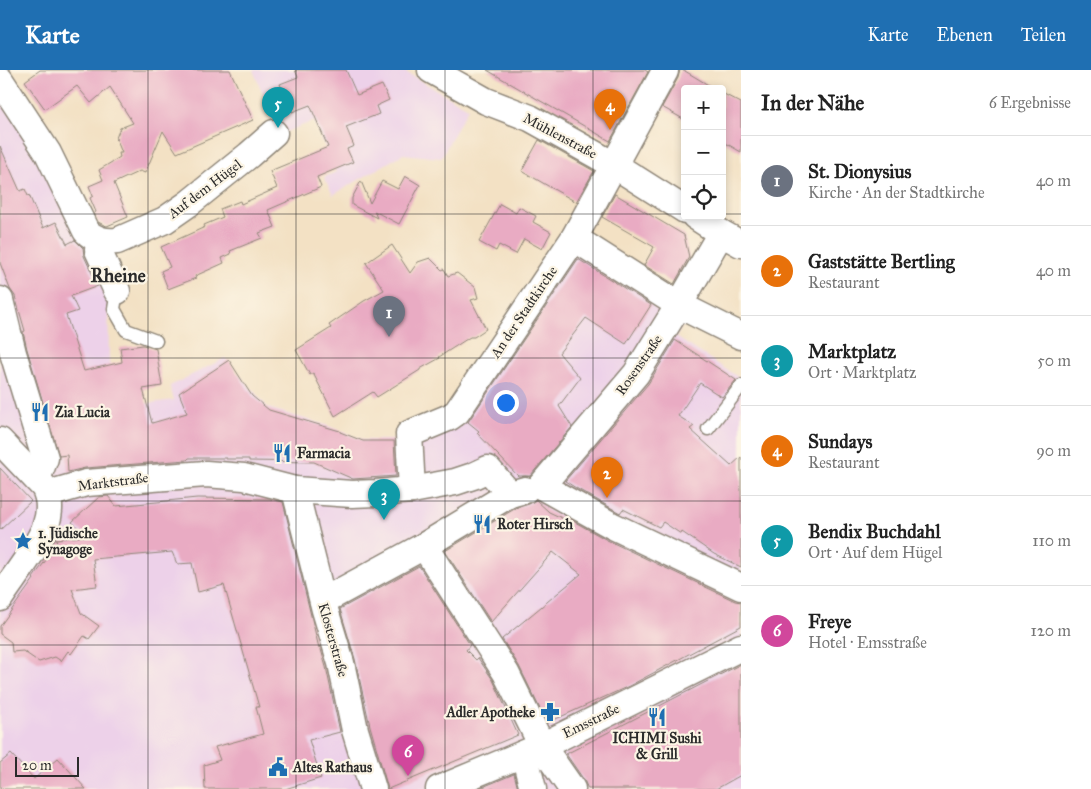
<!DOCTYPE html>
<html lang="de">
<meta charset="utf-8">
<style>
body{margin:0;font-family:"IM FELL Great Primer",serif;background:#f6f6f6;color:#222}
.controls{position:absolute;right:15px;top:15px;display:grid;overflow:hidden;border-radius:5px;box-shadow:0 2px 8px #0003}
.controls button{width:45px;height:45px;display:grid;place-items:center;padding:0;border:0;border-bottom:1px solid #e0e0e0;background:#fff;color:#222;font:25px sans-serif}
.scale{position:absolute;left:15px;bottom:12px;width:64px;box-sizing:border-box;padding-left:5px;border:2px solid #2b2b2b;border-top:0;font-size:14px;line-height:18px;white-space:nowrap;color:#2b2b2b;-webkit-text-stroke:4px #fcf5e5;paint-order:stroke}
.you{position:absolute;left:505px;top:332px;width:18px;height:18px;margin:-12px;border:4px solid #fff;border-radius:50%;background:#1a73e8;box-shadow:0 0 0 8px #1a73e833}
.badge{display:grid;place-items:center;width:32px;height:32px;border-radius:50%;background:#1f6fb2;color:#fff;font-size:16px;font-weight:700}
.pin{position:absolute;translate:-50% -41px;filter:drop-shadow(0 1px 2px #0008)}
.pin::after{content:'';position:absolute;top:26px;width:18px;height:15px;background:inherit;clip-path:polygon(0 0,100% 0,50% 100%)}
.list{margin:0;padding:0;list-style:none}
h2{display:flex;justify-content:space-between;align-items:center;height:65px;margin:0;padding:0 20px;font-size:21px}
h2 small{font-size:16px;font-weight:400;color:#767676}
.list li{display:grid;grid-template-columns:32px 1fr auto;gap:15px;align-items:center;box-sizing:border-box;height:90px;padding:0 20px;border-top:1px solid #e0e0e0}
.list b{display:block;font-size:19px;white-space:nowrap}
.list p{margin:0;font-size:16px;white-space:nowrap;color:#767676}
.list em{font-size:16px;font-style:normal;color:#767676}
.icon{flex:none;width:28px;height:28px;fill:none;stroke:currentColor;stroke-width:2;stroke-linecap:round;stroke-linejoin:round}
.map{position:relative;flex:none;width:741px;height:719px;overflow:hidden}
header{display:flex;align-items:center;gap:30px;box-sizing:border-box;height:70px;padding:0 25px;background:#1f6fb2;color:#fff}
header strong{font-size:24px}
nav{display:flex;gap:28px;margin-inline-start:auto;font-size:18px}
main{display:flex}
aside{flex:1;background:#fff}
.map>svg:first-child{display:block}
.built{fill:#edd1e9}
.building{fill:#e9abc3}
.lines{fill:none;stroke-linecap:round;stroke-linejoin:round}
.lane-casing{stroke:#8f8678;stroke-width:15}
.street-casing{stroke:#8f8678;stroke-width:29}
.lane{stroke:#fff;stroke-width:12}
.street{stroke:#fff;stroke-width:26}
.grid{fill:none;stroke:#2b2b2b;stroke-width:1;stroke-opacity:0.55}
.labels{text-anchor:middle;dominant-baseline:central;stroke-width:4.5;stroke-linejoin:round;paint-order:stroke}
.street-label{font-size:14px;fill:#2b2b2b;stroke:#fcf5e5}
.poi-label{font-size:14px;font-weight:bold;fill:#2b2b2b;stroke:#fcf5e5;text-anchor:start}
.district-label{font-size:19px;font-weight:bold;fill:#2b2b2b;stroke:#fcf5e5}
</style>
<header>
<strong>Karte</strong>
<nav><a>Karte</a><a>Ebenen</a><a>Teilen</a></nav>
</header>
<main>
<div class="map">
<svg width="741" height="719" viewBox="0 0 741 719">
<rect width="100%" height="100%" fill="#fcf5e5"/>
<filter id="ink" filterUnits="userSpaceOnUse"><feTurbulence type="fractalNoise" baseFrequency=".02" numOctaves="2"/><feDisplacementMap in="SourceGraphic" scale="10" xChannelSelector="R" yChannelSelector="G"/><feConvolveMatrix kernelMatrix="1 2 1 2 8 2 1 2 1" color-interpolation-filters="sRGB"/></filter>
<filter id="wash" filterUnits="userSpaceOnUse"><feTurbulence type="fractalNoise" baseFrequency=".0096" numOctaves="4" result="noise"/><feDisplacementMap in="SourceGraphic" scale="20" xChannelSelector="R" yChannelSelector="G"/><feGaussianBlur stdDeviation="1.12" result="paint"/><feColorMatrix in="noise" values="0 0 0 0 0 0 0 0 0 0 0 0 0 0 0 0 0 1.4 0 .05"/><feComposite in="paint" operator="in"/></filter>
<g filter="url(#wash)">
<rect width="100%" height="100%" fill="#f3e1c4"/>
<!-- built -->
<g class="built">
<polygon points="253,0 402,0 468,38 441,88 403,84 333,125 324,107 336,102 314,51 280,64"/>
<polygon points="0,27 45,90 108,222 109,291 121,337 174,330 170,316 225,288 268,338 326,355 363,370 404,370 457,349 575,175 685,251 676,267 741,309 741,719 0,719"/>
</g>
<g id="blocks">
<!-- building -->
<g class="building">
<polygon points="40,0 230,0 253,50 177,83 163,61 145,103 140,101 114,113 128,147 107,156 104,155 98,152 94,143 96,142 90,128 93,126 89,116 103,110 99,100 120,87 119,83 122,83 116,68 120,58 133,53 110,17 91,33 77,16 45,39 25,11"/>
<polygon points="295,0 346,0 357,25 382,15 389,30 376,36 379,44 346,57 354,76 347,79 353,92 317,107 321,117 268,140 275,157 259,163 262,168 230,181 231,184 222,188 224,193 195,206 196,208 168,219 161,201 170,197 161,177 205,157 204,155 223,147 220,139 240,131 241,134 277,118 270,101 328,77 310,35 292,42 280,14 298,7"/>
<polygon points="487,0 645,0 648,2 610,71"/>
<polygon points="680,0 685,0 685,1 715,19 685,19 685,50 662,37 678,8"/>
<polygon points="722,23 741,33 741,82 722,71"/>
<polygon points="539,70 594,101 576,132 522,101"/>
<polygon points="0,76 20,121 25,119 28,126 29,125 43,158 56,152 67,174 75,170 83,178 84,186 98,216 71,226 78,241 66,245 84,301 122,292 120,278 143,275 156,279 162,316 143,319 152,353 187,343 179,323 229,290 252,326 269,340 340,361 340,362 363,371 394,371 396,406 353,409 314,392 249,391 249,389 226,389 226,388 189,388 187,390 85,398 68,402 67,385 59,386 27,279 23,262 25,261 15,226 10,219 0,193"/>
<polygon points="405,106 420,115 399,154 374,141 377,148 352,135 352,128 361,111 370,133 382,111 398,119"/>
<polygon points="615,124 684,165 689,187 674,214 644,195 654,177 602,147"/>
<polygon points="500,134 516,143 519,137 536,146 533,152 551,162 542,179 524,169 516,184 499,175 496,181 479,172"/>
<polygon points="392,175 410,203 418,192 430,188 442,200 444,199 448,206 457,203 475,217 478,228 471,230 486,259 474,267 470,267 439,287 440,288 420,299 420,300 377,327 373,322 335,346 313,303 310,305 296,280 331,258 329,255 364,231 384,220 366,193"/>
<polygon points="578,189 651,235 626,274 586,248 559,283 580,308 559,336 572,357 530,406 518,406 477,363 479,361 468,352"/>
<polygon points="675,270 736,310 722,327 700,313 678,346 694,356 690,359 731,396 741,387 741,497 714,484 682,462 681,464 663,452 659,457 623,439 620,443 576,418 565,411 648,314"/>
<polygon points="0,398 31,431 0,460"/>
<polygon points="108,426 116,436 197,428 270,429 283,432 319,578 320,576 326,597 340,662 309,670 321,708 285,719 205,719 204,695 220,690 215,677 263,664 256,637 259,637 224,515 198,522 192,493 177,494 172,482 93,489 97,516 72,519 81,543 99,556 89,569 84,566 71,584 68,581 61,591 55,587 39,592 23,581 12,582 11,572 0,564 0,556 34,509 33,508 57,475 56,469 87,466 72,452 99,427"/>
<polygon points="536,430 549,442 564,449 566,447 607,470 735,531 741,532 741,556 629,616 547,653 519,596 502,569 581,504 553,482 491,552 445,481 516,438 529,434"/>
<polygon points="419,496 470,575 466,580 476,590 478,588 493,610 518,665 388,719 387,715 370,656 355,589 340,539"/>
<polygon points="741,594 741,705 716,719 588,719 584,710 566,684"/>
<polygon points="11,684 34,709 58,688 86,719 0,719 0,693"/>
<polygon points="514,704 518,719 478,719"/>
</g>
</g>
</g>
<g filter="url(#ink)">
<use href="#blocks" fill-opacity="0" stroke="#8f8678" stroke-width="1"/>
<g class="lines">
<!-- lane casing -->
<g class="lane-casing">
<g id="lane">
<polyline points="117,221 114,239 126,260 156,271"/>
<polyline points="708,359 741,316"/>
</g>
</g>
<!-- street casing -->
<g class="street-casing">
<g id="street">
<polyline points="431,0 486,31 530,48 614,95 685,140"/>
<path d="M0 10 48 83 86 161C95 170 104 172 117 171L165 150 188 134 249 85 274 63"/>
<polyline points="695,146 721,163 741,174"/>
<polyline points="574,168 679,235 741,266"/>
<polyline points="100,170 98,180 117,221"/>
<polyline points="0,230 13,283 45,388 37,409"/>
<path d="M0 371 44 417C58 444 40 470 25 492 17 504 8 516 0 528"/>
<polyline points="541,416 636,304 679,235 721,163"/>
<polyline points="541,416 613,456 741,517"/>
<polyline points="295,420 325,540 341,593 355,660 373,719"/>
<polyline points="412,420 409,364 450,347 457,342 574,168 665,1"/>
<polyline points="48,424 86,413 206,404 244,407 295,420 352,424 376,423 412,420 455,412 473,406 488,399 510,424"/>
<polyline points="424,476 506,603 542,676 572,719"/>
<polyline points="323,531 424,476 510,424 525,420"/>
<polyline points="524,684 533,719"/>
<polyline points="439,719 542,676 741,577"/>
</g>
</g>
<!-- lane -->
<use href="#lane" class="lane"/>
<!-- street -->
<use href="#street" class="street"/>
</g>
</g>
<!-- grid -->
<path class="grid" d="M148 0V719M296 0V719M445 0V719M593 0V719M0 144H685M722 144H741M0 288H741M0 431H741M0 575H741"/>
<!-- icons -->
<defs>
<g id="restaurant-bare" transform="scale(1.5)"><path d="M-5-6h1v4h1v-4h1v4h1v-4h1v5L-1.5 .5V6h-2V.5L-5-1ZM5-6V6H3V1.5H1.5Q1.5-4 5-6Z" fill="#1f6fb2" stroke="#fcf5e5" stroke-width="2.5" paint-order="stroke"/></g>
<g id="sight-bare" transform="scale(1.5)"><path d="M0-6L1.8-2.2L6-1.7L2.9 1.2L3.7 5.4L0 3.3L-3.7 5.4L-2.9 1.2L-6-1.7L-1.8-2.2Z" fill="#1f6fb2" stroke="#fcf5e5" stroke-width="2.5" paint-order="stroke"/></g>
<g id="pharmacy-bare" transform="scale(1.5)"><path d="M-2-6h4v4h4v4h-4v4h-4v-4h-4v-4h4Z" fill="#1f6fb2" stroke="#fcf5e5" stroke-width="2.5" paint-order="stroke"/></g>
<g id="civic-bare" transform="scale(1.5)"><path d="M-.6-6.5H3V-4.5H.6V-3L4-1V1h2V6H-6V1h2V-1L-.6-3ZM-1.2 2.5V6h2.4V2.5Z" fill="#1f6fb2" stroke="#fcf5e5" stroke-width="2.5" paint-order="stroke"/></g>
</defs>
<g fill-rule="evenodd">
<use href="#restaurant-bare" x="40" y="342"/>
<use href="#restaurant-bare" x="282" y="383"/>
<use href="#restaurant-bare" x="482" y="454"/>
<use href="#sight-bare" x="23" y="471"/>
<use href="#pharmacy-bare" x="550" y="642"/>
<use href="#restaurant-bare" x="657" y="647"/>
<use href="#civic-bare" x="278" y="697"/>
</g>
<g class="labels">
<!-- street labels -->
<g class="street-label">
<text transform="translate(560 66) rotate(28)">Mühlenstraße</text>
<text transform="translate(205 119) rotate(-37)">Auf dem Hügel</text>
<text transform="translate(524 242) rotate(-56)">An der Stadtkirche</text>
<text transform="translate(639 295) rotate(-55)">Rosenstraße</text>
<text transform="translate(113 412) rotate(-7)">Marktstraße</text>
<text transform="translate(333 570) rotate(74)">Klosterstraße</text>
<text transform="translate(591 651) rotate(-26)">Emsstraße</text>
</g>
<!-- poi labels -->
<g class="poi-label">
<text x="55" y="342">Zia Lucia</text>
<text x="297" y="383">Farmacia</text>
<text x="497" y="454">Roter Hirsch</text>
<text x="38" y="463">1. Jüdische<tspan x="38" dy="16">Synagoge</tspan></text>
<text x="535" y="642" text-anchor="end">Adler Apotheke</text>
<text x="657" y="668" text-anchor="middle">ICHIMI Sushi<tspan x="657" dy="16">&amp; Grill</tspan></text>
<text x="293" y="697">Altes Rathaus</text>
</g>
<!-- district labels -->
<g class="district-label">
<text x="118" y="205">Rheine</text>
</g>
</g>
</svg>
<div class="controls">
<button>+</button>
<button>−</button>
<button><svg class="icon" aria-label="locate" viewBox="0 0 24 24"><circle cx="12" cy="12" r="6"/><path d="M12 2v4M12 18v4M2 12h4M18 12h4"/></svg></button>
</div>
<div class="scale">20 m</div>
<div class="you"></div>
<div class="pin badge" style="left:389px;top:267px;background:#6b7280">1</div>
<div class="pin badge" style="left:607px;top:428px;background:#e8710a">2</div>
<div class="pin badge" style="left:384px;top:450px;background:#0f9aa8">3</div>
<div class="pin badge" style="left:610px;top:60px;background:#e8710a">4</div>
<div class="pin badge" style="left:278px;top:58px;background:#0f9aa8">5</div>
<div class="pin badge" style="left:408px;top:706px;background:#d1479c">6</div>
</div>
<aside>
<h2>In der Nähe<small>6 Ergebnisse</small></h2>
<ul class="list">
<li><span class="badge" style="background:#6b7280">1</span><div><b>St. Dionysius</b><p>Kirche · An der Stadtkirche</p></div><em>40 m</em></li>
<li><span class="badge" style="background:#e8710a">2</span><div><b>Gaststätte Bertling</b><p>Restaurant</p></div><em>40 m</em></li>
<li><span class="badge" style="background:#0f9aa8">3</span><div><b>Marktplatz</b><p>Ort · Marktplatz</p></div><em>50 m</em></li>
<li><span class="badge" style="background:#e8710a">4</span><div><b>Sundays</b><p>Restaurant</p></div><em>90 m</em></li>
<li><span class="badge" style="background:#0f9aa8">5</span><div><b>Bendix Buchdahl</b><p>Ort · Auf dem Hügel</p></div><em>110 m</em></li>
<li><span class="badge" style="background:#d1479c">6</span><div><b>Freye</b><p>Hotel · Emsstraße</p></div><em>120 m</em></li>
</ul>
</aside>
</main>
